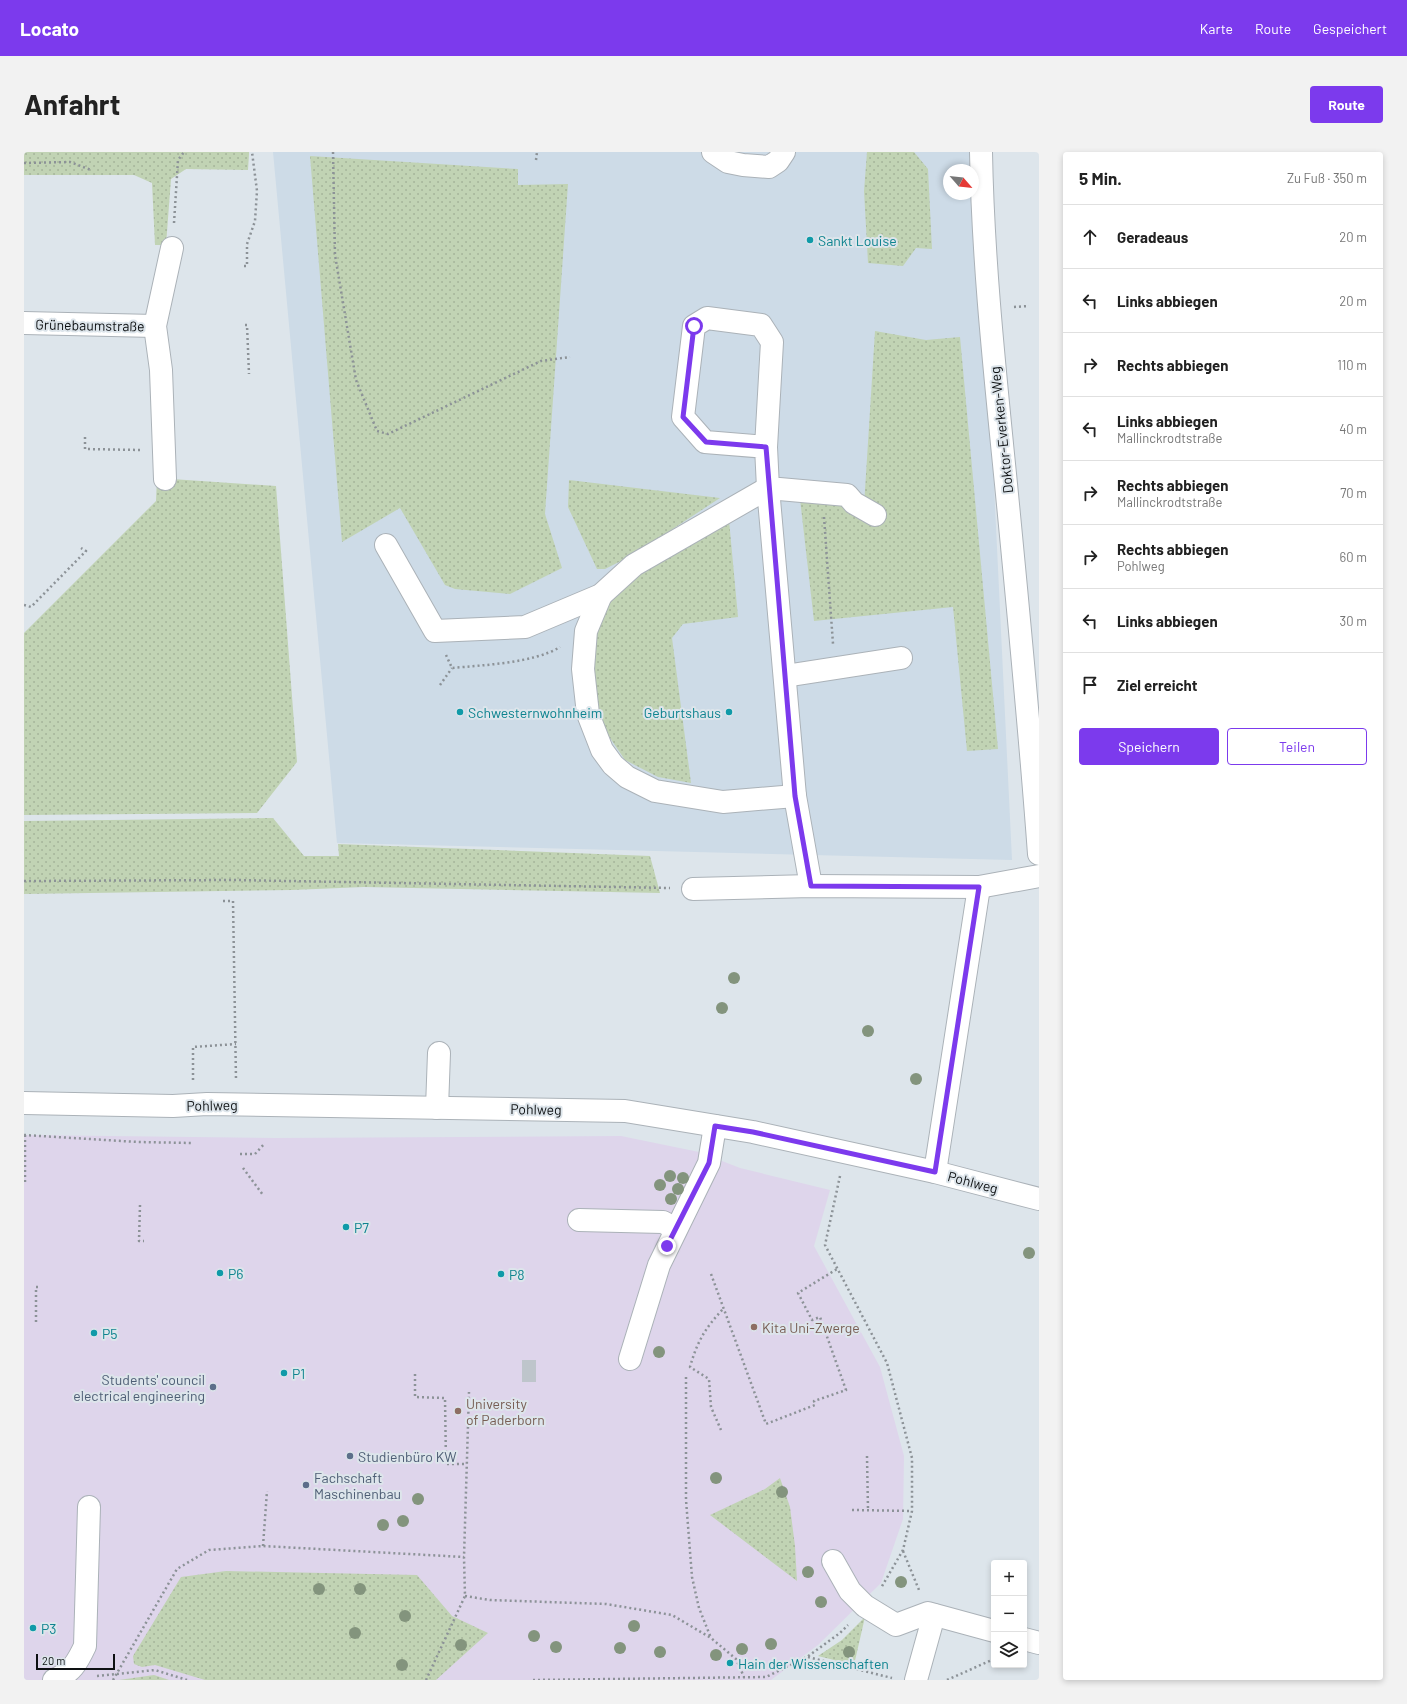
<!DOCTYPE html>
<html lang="de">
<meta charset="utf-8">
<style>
body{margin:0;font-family:Barlow,sans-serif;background:#f2f2f2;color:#222}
.controls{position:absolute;right:12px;bottom:12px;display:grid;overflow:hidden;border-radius:4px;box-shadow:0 2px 6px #0003}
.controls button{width:36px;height:36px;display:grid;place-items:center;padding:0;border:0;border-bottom:1px solid #e0e0e0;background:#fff;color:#222;font:20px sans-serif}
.compass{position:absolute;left:919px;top:12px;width:36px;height:36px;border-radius:50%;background:#fff;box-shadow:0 2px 6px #0003;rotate:118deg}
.scale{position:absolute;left:12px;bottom:10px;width:79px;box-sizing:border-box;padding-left:4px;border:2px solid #0e1113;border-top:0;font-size:11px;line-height:14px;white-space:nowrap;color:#0e1113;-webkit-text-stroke:3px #dde5eb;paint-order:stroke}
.stop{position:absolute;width:12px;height:12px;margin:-9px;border:3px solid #7c3aed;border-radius:50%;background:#fff}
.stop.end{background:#7c3aed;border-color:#fff;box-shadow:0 1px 4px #0008}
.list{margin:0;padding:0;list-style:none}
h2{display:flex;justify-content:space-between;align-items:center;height:52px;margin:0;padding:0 16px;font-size:17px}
h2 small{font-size:13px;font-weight:400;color:#767676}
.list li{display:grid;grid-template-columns:26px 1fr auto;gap:12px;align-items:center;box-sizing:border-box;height:64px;padding:0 16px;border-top:1px solid #e0e0e0}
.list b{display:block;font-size:15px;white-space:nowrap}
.list p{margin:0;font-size:13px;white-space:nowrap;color:#767676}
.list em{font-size:13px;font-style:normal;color:#767676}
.actions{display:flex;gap:8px;padding:12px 16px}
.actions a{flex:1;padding:9px 0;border:1px solid #7c3aed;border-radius:4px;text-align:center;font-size:14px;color:#7c3aed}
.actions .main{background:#7c3aed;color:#fff}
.icon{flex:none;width:22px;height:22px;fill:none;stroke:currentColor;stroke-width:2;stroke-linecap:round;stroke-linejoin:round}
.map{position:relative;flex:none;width:1015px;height:1528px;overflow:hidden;border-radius:4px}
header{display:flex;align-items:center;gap:24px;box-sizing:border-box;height:56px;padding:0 20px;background:#7c3aed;color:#fff}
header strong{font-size:19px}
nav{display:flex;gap:22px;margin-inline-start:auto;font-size:14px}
.intro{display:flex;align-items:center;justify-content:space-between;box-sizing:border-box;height:96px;padding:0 24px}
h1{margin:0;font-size:28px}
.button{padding:10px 18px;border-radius:4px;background:#7c3aed;color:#fff;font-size:14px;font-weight:700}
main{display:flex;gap:24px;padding:0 24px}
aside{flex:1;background:#fff;border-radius:4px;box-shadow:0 2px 6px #0003}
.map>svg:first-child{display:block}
.built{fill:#cddbe7;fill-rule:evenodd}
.education{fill:#ded5eb}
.grass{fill:url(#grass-dots)}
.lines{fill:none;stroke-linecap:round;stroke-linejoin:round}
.minor-tunnel{stroke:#bec5cb;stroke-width:22;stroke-dasharray:22 11;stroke-linecap:butt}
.minor-casing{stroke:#abb2b8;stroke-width:24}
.path{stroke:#8c9297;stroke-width:2.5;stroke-dasharray:2 3;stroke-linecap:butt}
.minor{stroke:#fff;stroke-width:22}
.tree{fill:#83947d}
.route{stroke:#7c3aed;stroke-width:5}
.culture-dot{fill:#0f9aa8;stroke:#dde5eb;stroke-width:1.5}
.education-dot{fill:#8d6e63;stroke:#dde5eb;stroke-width:1.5}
.service-dot{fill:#5c6f8a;stroke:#dde5eb;stroke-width:1.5}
.labels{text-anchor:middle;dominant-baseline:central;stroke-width:4;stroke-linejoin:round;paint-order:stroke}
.culture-label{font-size:14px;fill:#0d838f;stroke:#dde5eb;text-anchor:start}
.street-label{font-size:14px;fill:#0e1113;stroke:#dde5eb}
.education-label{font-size:14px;fill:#785e54;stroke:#dde5eb;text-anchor:start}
.service-label{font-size:14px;fill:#4e5e75;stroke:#dde5eb;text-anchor:start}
</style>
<header>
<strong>Locato</strong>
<nav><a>Karte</a><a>Route</a><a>Gespeichert</a></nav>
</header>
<div class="intro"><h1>Anfahrt</h1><a class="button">Route</a></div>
<main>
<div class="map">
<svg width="1015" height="1528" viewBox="0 0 1015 1528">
<defs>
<pattern id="grass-dots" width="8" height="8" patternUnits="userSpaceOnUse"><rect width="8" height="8" fill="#c1d3b4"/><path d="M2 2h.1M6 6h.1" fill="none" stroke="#a5b49a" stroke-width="1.8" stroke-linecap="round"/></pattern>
</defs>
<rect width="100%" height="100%" fill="#dde5eb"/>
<!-- built -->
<path class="built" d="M249 0H954L988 708 313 691ZM925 18H949V42H925Z"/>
<!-- education -->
<polygon class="education" points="0,983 251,986 597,984 675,1000 716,1016 806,1038 790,1094 856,1215 880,1304 879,1367 857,1431 794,1493 747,1528 0,1528"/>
<!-- grass -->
<g class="grass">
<polygon points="0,0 225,0 225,2 224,18 162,17 147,27 142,93 131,93 128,31 110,23 0,23"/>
<polygon points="843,0 890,0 904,17 908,97 892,96 879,114 844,111 840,39"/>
<polygon points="286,4 494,17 494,33 544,32 521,362 538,416 486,442 431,437 421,433 376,356 318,390"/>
<polygon points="851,179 902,188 936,185 974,597 943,599 929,455 790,469 776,347 840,354"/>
<polygon points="133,326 252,334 273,610 233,661 0,663 0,481 132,349"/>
<polygon points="545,328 696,346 609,403 581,417 573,417 544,355"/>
<polygon points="705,368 714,465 659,472 648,486 667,631 634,625 601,608 571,564 565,518 571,482 584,448 616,420"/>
<polygon points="249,666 280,704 315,704 314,692 626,704 636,741 340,735 268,738 0,742 0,669"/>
<polygon points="756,1326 766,1355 771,1394 773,1429 686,1363 741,1337"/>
<polygon points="202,1419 393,1423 428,1464 464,1481 412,1528 181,1528 131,1513 118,1515 110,1512 109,1504 157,1425"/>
<polygon points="841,1465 830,1513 794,1504 818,1488"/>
<polygon points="130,1523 145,1528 95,1528"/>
</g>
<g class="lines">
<!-- minor-tunnel -->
<polyline class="minor-tunnel" points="498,1219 512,1219"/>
<!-- minor casing -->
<g class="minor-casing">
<g id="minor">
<polyline points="689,0 704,10 719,13 745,15 754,9 760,0"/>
<path d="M957 0C959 111 971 221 982 332 994 455 1006 578 1015 702"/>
<polyline points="0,171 131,174"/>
<polyline points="742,295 681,290 659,265 670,174 683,166 737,173 748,190 742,295 744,336 823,343 830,351 851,363"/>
<polyline points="141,327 137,218 131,174 148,96"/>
<polyline points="362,393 411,479 501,475 577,443 610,413 744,336 771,644 787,734"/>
<polyline points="577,443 562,479 559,517 564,562 578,598 589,613 603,625 631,639 699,650 771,644"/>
<polyline points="761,524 877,506"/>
<polyline points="669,737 787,734 955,735 1015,724"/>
<polyline points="0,951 149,954 183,952 601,959 729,980 911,1020 1015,1047"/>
<polyline points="413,956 415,901"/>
<polyline points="911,1020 955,735"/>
<polyline points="555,1068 639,1070 652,1077"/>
<polyline points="606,1207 635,1113 685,1011 691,974"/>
<polyline points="809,1409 826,1439 841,1454 872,1473 904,1461 970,1479"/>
<polyline points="1000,1487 1015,1491"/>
<path d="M30 1528C48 1520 53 1511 61 1494L65 1355"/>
<polyline points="892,1528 910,1463"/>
</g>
</g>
<!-- path -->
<g class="path">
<polyline points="309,0 311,103 332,228 353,279 364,282 517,209 546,205"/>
<polyline points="512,8 513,0"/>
<polyline points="0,11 46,10 67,18"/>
<polyline points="150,71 154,8 160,0"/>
<polyline points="220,114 223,114 223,92 231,69 233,39 228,0"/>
<polyline points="990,155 1005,154"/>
<polyline points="221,173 223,173 225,222"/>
<polyline points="61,285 61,297 116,298"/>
<polyline points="800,365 809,492"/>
<polyline points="0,453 7,455 62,399 57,396"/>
<path d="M422 503 428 516C460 513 510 511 536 495"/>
<polyline points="416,533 428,516"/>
<polyline points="0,729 211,728 646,736"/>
<polyline points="199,749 209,749 212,928"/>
<polyline points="169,928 169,895 212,892"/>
<polyline points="0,983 114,990 168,991"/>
<polyline points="1,983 1,1030"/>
<polyline points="216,1002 231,1002 241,991"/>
<polyline points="219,1016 239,1043"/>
<polyline points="816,1024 801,1093 863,1211 888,1306 888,1359 879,1398 857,1436"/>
<polyline points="116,1053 115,1089 120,1089"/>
<polyline points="687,1122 742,1272 791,1253 790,1249 822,1238 796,1165 788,1168 774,1141 813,1117"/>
<polyline points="12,1170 12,1135 17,1135"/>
<polyline points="391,1222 391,1245 421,1246 422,1312 443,1312"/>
<polyline points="662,1225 662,1348 668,1425 675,1456 687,1486"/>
<path d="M697 1278 687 1255 685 1227 666 1215C673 1190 681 1176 700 1156"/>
<polyline points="843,1304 844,1358"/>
<polyline points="828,1358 888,1359"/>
<polyline points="239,1394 243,1339"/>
<polyline points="879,1399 895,1438"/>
<polyline points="441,1444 466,1448 582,1452 648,1463 687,1486 712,1507 720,1525"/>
<polyline points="784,1505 868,1526"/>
<polyline points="73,1524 131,1518 163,1528"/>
<polyline points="89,1528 153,1417 185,1398 239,1394 440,1405"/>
<polyline points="402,1528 441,1444 440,1405 445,1240"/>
<polyline points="509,1528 742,1525 783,1505 816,1481 824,1473"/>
<polyline points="923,1528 970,1507"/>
</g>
<!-- minor -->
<use href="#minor" class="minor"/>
</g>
<!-- trees -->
<g class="tree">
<circle cx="710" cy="826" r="6"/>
<circle cx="698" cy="856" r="6"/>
<circle cx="844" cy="879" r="6"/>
<circle cx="892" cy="927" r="6"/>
<circle cx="646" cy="1024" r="6"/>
<circle cx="659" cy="1026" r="6"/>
<circle cx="636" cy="1033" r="6"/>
<circle cx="654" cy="1037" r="6"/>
<circle cx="647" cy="1047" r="6"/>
<circle cx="1005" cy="1101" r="6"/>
<circle cx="635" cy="1200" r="6"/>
<circle cx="692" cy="1326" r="6"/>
<circle cx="758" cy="1340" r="6"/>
<circle cx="394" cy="1347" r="6"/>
<circle cx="379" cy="1369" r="6"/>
<circle cx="359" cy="1373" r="6"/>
<circle cx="784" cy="1420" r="6"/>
<circle cx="877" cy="1430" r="6"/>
<circle cx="295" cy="1437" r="6"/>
<circle cx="336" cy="1437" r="6"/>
<circle cx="797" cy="1450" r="6"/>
<circle cx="381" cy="1464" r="6"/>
<circle cx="610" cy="1474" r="6"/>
<circle cx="331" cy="1481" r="6"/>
<circle cx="510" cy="1484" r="6"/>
<circle cx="747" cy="1492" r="6"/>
<circle cx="437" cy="1493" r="6"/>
<circle cx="532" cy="1495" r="6"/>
<circle cx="596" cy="1496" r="6"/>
<circle cx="718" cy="1497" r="6"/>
<circle cx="636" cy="1500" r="6"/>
<circle cx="825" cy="1500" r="6"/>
<circle cx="692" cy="1503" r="6"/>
<circle cx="378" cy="1513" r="6"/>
</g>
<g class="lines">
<!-- route -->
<polyline class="route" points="643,1094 685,1011 691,974 729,980 911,1020 955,735 787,734 771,644 742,295 682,290 659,265 670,174"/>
</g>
<!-- markers -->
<g class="culture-dot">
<circle cx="786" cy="88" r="4"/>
<circle cx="436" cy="560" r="4"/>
<circle cx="705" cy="560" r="4"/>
<circle cx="322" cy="1075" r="4"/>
<circle cx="196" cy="1121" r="4"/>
<circle cx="477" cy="1122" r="4"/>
<circle cx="70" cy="1181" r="4"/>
<circle cx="260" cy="1221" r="4"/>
<circle cx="9" cy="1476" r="4"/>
<circle cx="706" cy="1511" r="4"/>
</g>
<g class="education-dot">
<circle cx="730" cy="1175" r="4"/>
<circle cx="434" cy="1259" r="4"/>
</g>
<g class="service-dot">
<circle cx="189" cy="1235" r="4"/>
<circle cx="326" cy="1304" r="4"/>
<circle cx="282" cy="1333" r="4"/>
</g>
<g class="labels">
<!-- culture labels -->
<g class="culture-label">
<text x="794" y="88">Sankt Louise</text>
<text x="444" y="560">Schwesternwohnheim</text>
<text x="697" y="560" text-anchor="end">Geburtshaus</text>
<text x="330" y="1075">P7</text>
<text x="204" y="1121">P6</text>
<text x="485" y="1122">P8</text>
<text x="78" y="1181">P5</text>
<text x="268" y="1221">P1</text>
<text x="17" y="1476">P3</text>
<text x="714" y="1511">Hain der Wissenschaften</text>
</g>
<!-- street labels -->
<g class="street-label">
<text transform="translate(66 173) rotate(1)">Grünebaumstraße</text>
<text transform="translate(977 278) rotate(-96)">Doktor-Everken-Weg</text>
<text transform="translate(188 953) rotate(-1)">Pohlweg</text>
<text transform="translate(512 957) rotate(1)">Pohlweg</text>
<text transform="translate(949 1030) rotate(15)">Pohlweg</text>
</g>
<!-- education labels -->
<g class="education-label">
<text x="738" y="1175">Kita Uni-Zwerge</text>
<text x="442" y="1251">University<tspan x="442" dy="16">of Paderborn</tspan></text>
</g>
<!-- service labels -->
<g class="service-label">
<text x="181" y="1227" text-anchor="end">Students' council<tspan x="181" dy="16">electrical engineering</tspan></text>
<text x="334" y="1304">Studienbüro KW</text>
<text x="290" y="1325">Fachschaft<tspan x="290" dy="16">Maschinenbau</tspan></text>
</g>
</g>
</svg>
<div class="controls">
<button>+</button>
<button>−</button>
<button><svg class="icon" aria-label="layers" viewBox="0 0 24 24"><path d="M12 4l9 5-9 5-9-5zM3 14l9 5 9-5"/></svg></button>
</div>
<svg class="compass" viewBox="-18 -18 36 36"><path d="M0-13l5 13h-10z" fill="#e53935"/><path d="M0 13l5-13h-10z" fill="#767676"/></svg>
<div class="scale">20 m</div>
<div class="stop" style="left:670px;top:174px"></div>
<div class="stop end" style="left:643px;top:1094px"></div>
</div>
<aside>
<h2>5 Min.<small>Zu Fuß · 350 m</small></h2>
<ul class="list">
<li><svg class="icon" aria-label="ahead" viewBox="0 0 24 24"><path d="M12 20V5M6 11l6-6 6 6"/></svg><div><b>Geradeaus</b></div><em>20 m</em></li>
<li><svg class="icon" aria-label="left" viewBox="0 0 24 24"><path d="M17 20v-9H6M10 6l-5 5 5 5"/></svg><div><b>Links abbiegen</b></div><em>20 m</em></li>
<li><svg class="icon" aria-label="right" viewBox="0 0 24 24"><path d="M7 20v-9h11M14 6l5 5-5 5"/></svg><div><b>Rechts abbiegen</b></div><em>110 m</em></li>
<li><svg class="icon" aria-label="left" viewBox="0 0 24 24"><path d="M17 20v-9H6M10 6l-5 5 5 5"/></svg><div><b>Links abbiegen</b><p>Mallinckrodtstraße</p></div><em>40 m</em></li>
<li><svg class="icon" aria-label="right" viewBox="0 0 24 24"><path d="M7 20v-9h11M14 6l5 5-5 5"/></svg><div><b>Rechts abbiegen</b><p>Mallinckrodtstraße</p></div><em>70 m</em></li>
<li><svg class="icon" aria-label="right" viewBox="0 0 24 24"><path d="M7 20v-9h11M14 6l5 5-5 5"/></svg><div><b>Rechts abbiegen</b><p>Pohlweg</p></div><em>60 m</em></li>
<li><svg class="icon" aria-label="left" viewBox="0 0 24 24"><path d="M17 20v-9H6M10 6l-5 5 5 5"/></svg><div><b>Links abbiegen</b></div><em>30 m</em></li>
<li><svg class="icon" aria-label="arrive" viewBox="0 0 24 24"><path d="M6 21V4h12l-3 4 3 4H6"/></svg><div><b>Ziel erreicht</b></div></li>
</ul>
<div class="actions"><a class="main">Speichern</a><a>Teilen</a></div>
</aside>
</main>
